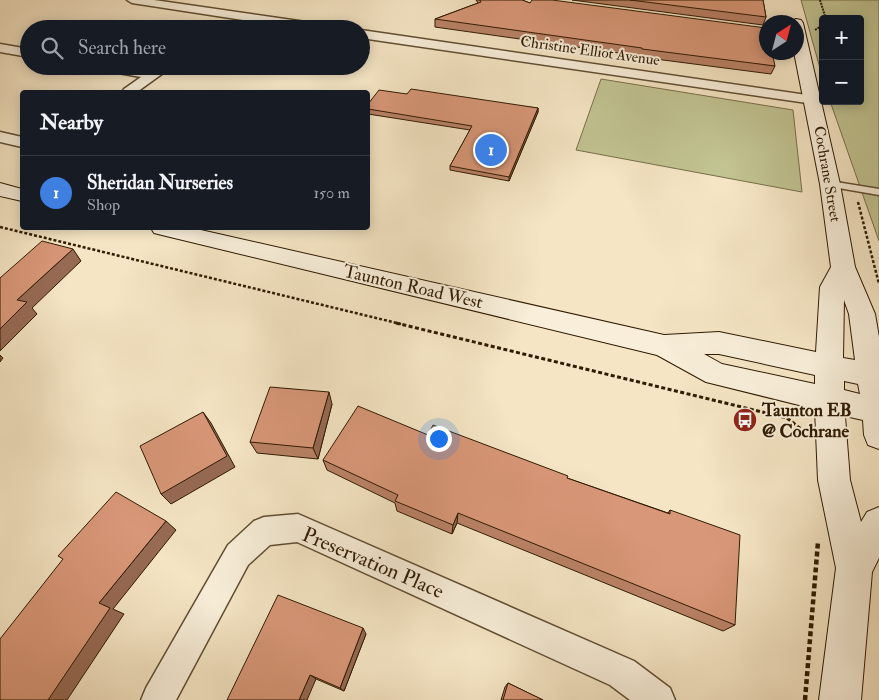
<!DOCTYPE html>
<meta charset="utf-8">
<style>
body{margin:0;font-family:"IM FELL Double Pica",serif;background:#20242c;color:#f1f3f6}
.controls{position:absolute;right:15px;top:15px;display:grid;overflow:hidden;border-radius:5px;box-shadow:0 2px 12px #0003}
.controls button{width:45px;height:45px;display:grid;place-items:center;padding:0;border:0;border-bottom:1px solid #363941;background:#171b24;color:#f1f3f6;font:25px sans-serif}
.compass{position:absolute;left:759px;top:15px;width:45px;height:45px;border-radius:50%;background:#171b24;box-shadow:0 2px 12px #0003;rotate:36deg}
.you{position:absolute;left:438px;top:438px;width:18px;height:18px;margin:-12px;border:4px solid #fff;border-radius:50%;background:#1a73e8;box-shadow:0 0 0 8px #1a73e833}
.badge{display:grid;place-items:center;width:32px;height:32px;border-radius:50%;background:#1a73e8;color:#fff;font-size:16px;font-weight:700}
.pin{position:absolute;translate:-50% -50%;border:2px solid #fff;box-shadow:0 1px 5px #0006}
.list{margin:0;padding:0;list-style:none}
h2{display:flex;justify-content:space-between;align-items:center;height:65px;margin:0;padding:0 20px;font-size:21px}
h2 small{font-size:16px;font-weight:400;color:#9ea1a6}
.list li{display:grid;grid-template-columns:32px 1fr auto;gap:15px;align-items:center;box-sizing:border-box;height:75px;padding:0 20px;border-top:1px solid #363941}
.list b{display:block;font-size:19px;white-space:nowrap}
.list p{margin:0;font-size:16px;white-space:nowrap;color:#9ea1a6}
.list em{font-size:16px;font-style:normal;color:#9ea1a6}
.icon{flex:none;width:28px;height:28px;fill:none;stroke:currentColor;stroke-width:2;stroke-linecap:round;stroke-linejoin:round}
.map{position:relative;flex:none;width:879px;height:700px;overflow:hidden}
.search{position:absolute;background:#171b24;box-shadow:0 2px 12px #0003;left:20px;top:20px;width:350px;height:55px;display:flex;align-items:center;gap:12px;box-sizing:border-box;padding:0 18px;border-radius:28px;color:#9ea1a6;font-size:19px}
.panel{position:absolute;background:#171b24;box-shadow:0 2px 12px #0003;left:20px;top:90px;width:350px;height:140px;border-radius:5px}
.map>svg:first-child{display:block}
.green{fill:#c1c391;stroke:#786e4a}
.lines{fill:none;stroke-linecap:round;stroke-linejoin:round}
.lane-casing{stroke:#604d32;stroke-width:3}
.street-casing{stroke:#604d32;stroke-width:3}
.secondary-casing{stroke:#2f1a02;stroke-width:2}
.path-far3{stroke:#2f1a02;stroke-width:2;stroke-dasharray:2 1;stroke-linecap:butt}
.path-far2{stroke:#2f1a02;stroke-width:2.5;stroke-dasharray:3 2;stroke-linecap:butt}
.path-far1{stroke:#2f1a02;stroke-width:3;stroke-dasharray:4 2.5;stroke-linecap:butt}
.path{stroke:#2f1a02;stroke-width:4.5;stroke-dasharray:5 3;stroke-linecap:butt}
.lane{fill:#f8eed9;fill-rule:evenodd}
.street{fill:#f8eed9;fill-rule:evenodd}
.secondary{fill:#f8eed9;fill-rule:evenodd}
.wall{fill:#ba8267;stroke:#2f1a02}
.shaded-wall{fill:#976a54;stroke:#2f1a02}
.building{fill:#d89778;stroke:#2f1a02}
.labels{text-anchor:middle;dominant-baseline:central;stroke-width:4;stroke-linejoin:round;paint-order:stroke}
.far-street-label{font-size:15px;fill:#2f1a02;stroke:#f8eed9}
.street-label{font-size:18px;fill:#2f1a02;stroke:#f8eed9}
.poi-label{font-size:18px;font-weight:bold;fill:#2f1a02;stroke:#f8eed9;text-anchor:start}
.near-street-label{font-size:21px;fill:#2f1a02;stroke:#f8eed9}
</style>
<div class="map">
<svg width="879" height="700" viewBox="0 0 879 700">
<rect width="100%" height="100%" fill="#f5e5c4"/>
<filter id="stains"><feTurbulence type="fractalNoise" baseFrequency=".004" numOctaves="4"/><feColorMatrix values="0 0 0 0 .2 0 0 0 0 .09 0 0 0 0 .02 0 0 0 .5 -.17"/></filter>
<radialGradient id="worn" r=".72"><stop offset=".6" stop-color="#630" stop-opacity="0"/><stop offset="1" stop-color="#630" stop-opacity=".3"/></radialGradient>
<!-- green -->
<g class="green">
<polygon points="801,0 879,0 879,241 830,101 860,101 860,19 823,19 823,79"/>
<polygon points="601,79 793,110 802,192 576,150"/>
</g>
<g class="lines">
<!-- lane casing -->
<g class="lane-casing">
<polygon id="lane" points="830,181 879,189 879,195 827,186 826,184"/>
</g>
<!-- street casing -->
<g class="street-casing">
<g id="street">
<polygon points="127,0 154,0 327,25 333,29 302,29 132,3"/>
<polygon points="361,30 814,96 819,97 821,100 819,103 814,104 361,38"/>
<polygon points="0,44 29,49 29,57 0,52"/>
<polygon points="95,66 125,66 151,71 159,67 166,71 137,92 122,92 124,89 141,77 101,70"/>
<polygon points="0,132 22,137 22,147 0,142"/>
<polygon points="298,514 634,661 670,688 675,700 630,700 610,685 297,542 270,545 248,565 176,700 141,700 146,688 228,545 254,521 264,517"/>
</g>
</g>
<!-- secondary casing -->
<g class="secondary-casing">
<g id="secondary">
<path d="M796 19 801 20 803 23 840 184 855 267 875 314 879 337V449L868 445 864 435 863 420 845 416 850 480 861 522 867 512 879 507V558L872 572 861 700H819L836 568 818 480 815 409 706 382 657 355 162 235 154 233 151 228H192L664 335 719 332 816 352 820 287 831 267 820 184 794 52H796V22H789ZM844 300 849 314 855 360 843 358ZM704 354H719L815 375V384L722 364ZM844 381 858 384 860 394 844 390Z"/>
<polygon points="0,183 22,189 22,201 0,196"/>
</g>
</g>
<!-- path-far3 -->
<g class="path-far3">
<polyline points="820,0 826,19"/>
<polyline points="815,30 823,25"/>
</g>
<!-- path-far2 -->
<g class="path-far2">
<polyline points="858,202 879,284"/>
<polyline points="0,227 401,324"/>
</g>
<!-- path-far1 -->
<g class="path-far1">
<polyline points="396,323 787,418 787,414 791,415"/>
<polyline points="787,418 806,433"/>
</g>
<!-- path -->
<polyline class="path" points="805,700 818,542"/>
<!-- lane -->
<use href="#lane" class="lane"/>
<!-- street -->
<use href="#street" class="street"/>
<!-- secondary -->
<use href="#secondary" class="secondary"/>
</g>
<!-- wall -->
<g class="wall">
<polygon points="476,0 522,0 530,3 775,66 771,74 640,57 640,56 435,27 435,19 478,3"/>
<polygon points="572,0 763,0 766,17 763,25"/>
<polygon points="407,94 538,108 538,112 509,181 450,170 450,166 470,130 368,114 368,104"/>
<polygon points="332,404 318,459 257,453 250,442"/>
<polygon points="428,435 567,478 668,513 670,510 735,625 723,631 457,523 452,534 397,511 395,503 327,470 323,460"/>
<polygon points="366,634 344,691 316,679 227,700"/>
<polygon points="508,683 543,700 501,700 505,687"/>
</g>
<!-- shaded-wall -->
<g class="shaded-wall">
<polygon points="538,108 538,112 509,181 509,177"/>
<polygon points="73,249 81,261 32,308 37,314 0,351 0,329 17,300"/>
<polygon points="0,355 3,358 0,362"/>
<polygon points="329,392 332,404 318,459 313,448"/>
<polygon points="203,412 211,423 235,467 171,504 161,494"/>
<polygon points="458,513 457,523 452,534 453,525"/>
<polygon points="166,521 176,530 113,609 124,614 67,700 48,700 99,603"/>
<polygon points="363,628 366,634 344,691 340,688"/>
<polygon points="310,675 316,679 307,700 299,700"/>
</g>
<!-- building -->
<g class="building">
<polygon points="480,0 522,0 530,3 532,0 552,0 766,28 766,52 772,52 775,66 642,49 642,48 435,19 481,2"/>
<polygon points="630,0 763,0 766,17"/>
<polygon points="411,89 538,108 509,177 450,166 472,126 368,109 368,104 379,90 407,94"/>
<polygon points="42,241 73,249 17,300 27,302 0,329 0,278"/>
<polygon points="270,387 329,392 313,448 250,442"/>
<polygon points="358,406 428,435 433,425 568,476 567,478 670,514 670,510 740,535 735,625 458,513 453,525 395,501 398,495 323,460"/>
<polygon points="203,412 227,456 161,494 140,446"/>
<polygon points="116,492 166,521 99,603 110,608 48,700 0,700 0,639 63,559 58,556"/>
<polygon points="278,595 363,628 340,688 310,675 299,700 227,700"/>
<polygon points="508,683 543,700 503,700"/>
</g>
<!-- icons -->
<defs>
<g id="bus-disc" transform="scale(1.25)"><circle r="9.5" fill="#8f2418" stroke="#f8eed9"/><path d="M-5-6H5V4H4V6H2V4H-2V6H-4V4H-5ZM-3.5-4V0h7V-4ZM-3.5 1.2v1.5H-2V1.2ZM2 1.2v1.5H3.5V1.2Z" fill="#fff"/></g>
</defs>
<g fill-rule="evenodd">
<use href="#bus-disc" x="745" y="420"/>
</g>
<g class="labels">
<!-- far-street labels -->
<g class="far-street-label">
<text transform="translate(590 51) rotate(8)">Christine Elliot Avenue</text>
<text transform="translate(827 174) rotate(80)">Cochrane Street</text>
</g>
<!-- street labels -->
<g class="street-label">
<text transform="translate(413 287) rotate(13)">Taunton Road West</text>
</g>
<!-- poi labels -->
<g class="poi-label">
<text x="762" y="410">Taunton EB<tspan x="762" dy="21">@ Cochrane</tspan></text>
</g>
<!-- near-street labels -->
<g class="near-street-label">
<text transform="translate(373 563) rotate(23)">Preservation Place</text>
</g>
</g>
<rect width="100%" height="100%" filter="url(#stains)"/>
<rect width="100%" height="100%" fill="url(#worn)"/>
</svg>
<div class="controls">
<button>+</button>
<button>−</button>
</div>
<svg class="compass" viewBox="-18 -18 36 36"><path d="M0-13l5 13h-10z" fill="#e53935"/><path d="M0 13l5-13h-10z" fill="#9ea1a6"/></svg>
<div class="you"></div>
<div class="pin badge" style="left:491px;top:150px;background:#3f7fe0">1</div>
<div class="search"><svg class="icon" aria-label="search" viewBox="0 0 24 24"><circle cx="10" cy="10" r="6"/><path d="M15 15l6 6"/></svg>Search here</div>
<section class="panel">
<h2>Nearby<small></small></h2>
<ul class="list">
<li><span class="badge" style="background:#3f7fe0">1</span><div><b>Sheridan Nurseries</b><p>Shop</p></div><em>150 m</em></li>
</ul>
</section>
</div>
